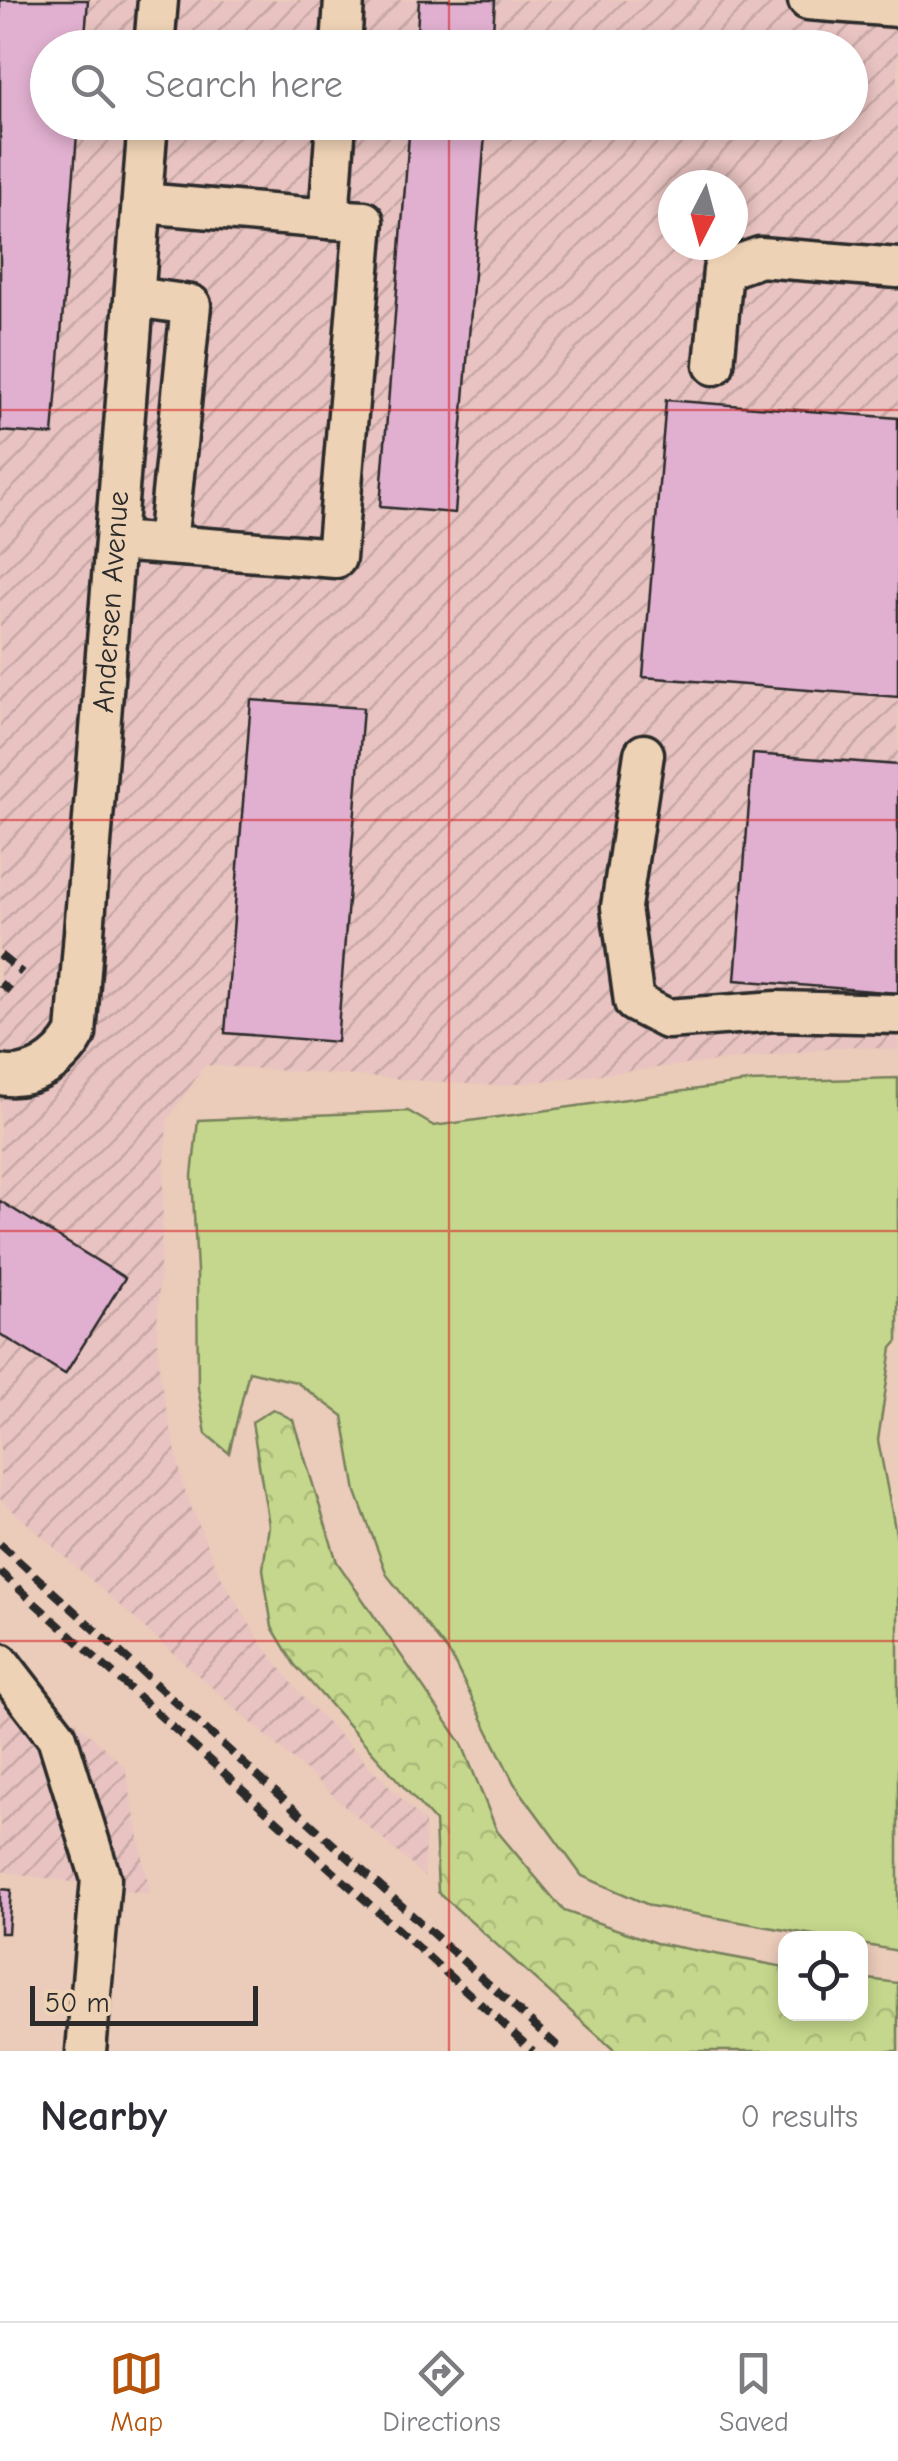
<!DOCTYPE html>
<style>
body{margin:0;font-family:"Comic Neue",sans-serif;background:#f2f2f3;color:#2b2b33}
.controls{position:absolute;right:30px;bottom:30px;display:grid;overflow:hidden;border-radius:20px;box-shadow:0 5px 15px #0003}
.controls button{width:90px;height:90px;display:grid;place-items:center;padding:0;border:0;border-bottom:2px solid #e1e1e2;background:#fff;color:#2b2b33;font:50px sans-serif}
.compass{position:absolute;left:658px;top:170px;width:90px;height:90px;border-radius:50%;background:#fff;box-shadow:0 5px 15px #0003;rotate:186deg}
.scale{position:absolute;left:30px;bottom:25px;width:228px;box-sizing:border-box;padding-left:10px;border:5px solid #2b2b2b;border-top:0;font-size:28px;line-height:35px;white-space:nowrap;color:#2b2b2b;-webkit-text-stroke:8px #eed2b5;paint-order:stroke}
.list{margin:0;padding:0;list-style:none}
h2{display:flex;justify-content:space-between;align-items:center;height:130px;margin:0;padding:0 40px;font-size:42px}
h2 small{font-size:32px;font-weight:400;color:#7c7c81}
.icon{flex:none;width:55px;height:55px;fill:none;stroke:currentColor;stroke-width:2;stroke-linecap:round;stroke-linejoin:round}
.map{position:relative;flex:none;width:898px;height:2051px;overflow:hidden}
.search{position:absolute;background:#fff;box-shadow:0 5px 15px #0003;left:30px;right:30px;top:30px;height:110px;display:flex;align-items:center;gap:25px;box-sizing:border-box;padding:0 35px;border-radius:55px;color:#7c7c81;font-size:38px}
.sheet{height:270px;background:#fff}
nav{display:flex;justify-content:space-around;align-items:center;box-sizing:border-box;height:140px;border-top:2px solid #e1e1e2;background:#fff;font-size:28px;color:#7c7c81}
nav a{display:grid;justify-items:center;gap:5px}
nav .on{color:#b45309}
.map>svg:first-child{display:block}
.industrial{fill:url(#industrial-furrows);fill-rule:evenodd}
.grass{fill:#c5d78c;stroke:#78815c;stroke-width:2.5}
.forest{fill:url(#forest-crowns);stroke:#78815c;stroke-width:2.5}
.building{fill:#e1b0d0;stroke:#2b2b2b;stroke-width:2.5}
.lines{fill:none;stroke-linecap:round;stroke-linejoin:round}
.minor-casing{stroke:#2b2b2b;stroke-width:45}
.minor{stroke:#eed2b5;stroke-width:38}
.rail{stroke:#2b2b2b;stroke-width:8;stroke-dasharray:15 8;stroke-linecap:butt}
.grid{fill:none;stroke:#d62828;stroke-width:2.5;stroke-opacity:0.55}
.labels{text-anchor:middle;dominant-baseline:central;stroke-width:10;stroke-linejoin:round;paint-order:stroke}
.street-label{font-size:30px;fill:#2b2b2b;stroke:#eed2b5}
</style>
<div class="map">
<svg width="898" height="2051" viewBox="0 0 898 2051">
<defs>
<pattern id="industrial-furrows" width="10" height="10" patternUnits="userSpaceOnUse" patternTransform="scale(2.5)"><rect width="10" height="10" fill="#e8c3c1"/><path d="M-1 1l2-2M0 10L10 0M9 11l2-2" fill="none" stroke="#c7a8a6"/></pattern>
<pattern id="forest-crowns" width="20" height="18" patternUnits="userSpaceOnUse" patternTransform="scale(2.5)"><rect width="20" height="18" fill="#c5d78c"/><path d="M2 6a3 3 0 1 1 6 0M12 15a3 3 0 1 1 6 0" fill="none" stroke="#a9b979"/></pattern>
</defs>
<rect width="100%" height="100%" fill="#ebcbba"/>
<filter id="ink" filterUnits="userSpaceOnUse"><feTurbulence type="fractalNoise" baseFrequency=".01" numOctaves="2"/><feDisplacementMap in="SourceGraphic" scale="20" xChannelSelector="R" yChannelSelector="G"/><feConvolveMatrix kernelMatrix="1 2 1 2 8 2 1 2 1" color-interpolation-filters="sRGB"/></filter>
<g filter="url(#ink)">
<!-- industrial -->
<g class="industrial">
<path d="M0 0H898V1050L852 1046 497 1086 205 1065 167 1121 157 1329 160 1379 184 1489 218 1572 263 1646 307 1702 425 1823 424 1876 0 1499ZM48 48H850V122H48ZM673 185H733V245H673Z"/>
<polygon points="0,1653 125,1767 150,1894 0,1871"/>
</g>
<!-- grass -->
<polygon class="grass" points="898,1078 898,1341 892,1348 878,1440 898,1544 898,1951 861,1944 860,1938 830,1938 651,1906 582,1876 514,1783 451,1656 387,1575 356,1492 343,1416 296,1382 249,1371 229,1453 206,1434 198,1388 197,1271 192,1176 198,1120 408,1111 434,1126 748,1082"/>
<!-- forest -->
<polygon class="forest" points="273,1409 293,1420 337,1562 462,1744 497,1831 564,1911 656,1943 785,1967 786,2014 860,2014 861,1978 898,1983 898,2051 615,2051 438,1892 435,1822 294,1664 272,1627 263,1569 269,1525 252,1422"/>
<!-- building -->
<g class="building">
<polygon points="0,0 88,0 84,48 48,48 48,122 78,122 53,435 0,431"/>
<polygon points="419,0 495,0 492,48 416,48"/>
<polygon points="410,122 486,122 455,513 380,507"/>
<polygon points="666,400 898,418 898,697 643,677"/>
<polygon points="251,700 363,708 337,1042 225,1033"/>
<polygon points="753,754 898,765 898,993 735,980"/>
<polygon points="0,1201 125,1278 65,1374 0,1334"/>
<polygon points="0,1889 11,1890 8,1933 0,1933"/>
</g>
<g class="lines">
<!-- minor casing -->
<g class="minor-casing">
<g id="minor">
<polyline points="808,0 898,7"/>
<polyline points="154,48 158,0"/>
<polyline points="341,48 344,0"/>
<polyline points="142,203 329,219 336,122"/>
<polyline points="135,297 191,305 167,544"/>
<polyline points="714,365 723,270 760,257 898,268"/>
<polyline points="116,541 336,558 364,221 329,219"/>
<polyline points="644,754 621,907 634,1002 667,1019 777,1011 898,1014"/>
<path d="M0 1075C32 1081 61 1061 76 1034L148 122"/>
<polyline points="0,1663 57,1737 101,1879 86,2051"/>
</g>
</g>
<!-- minor -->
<use href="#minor" class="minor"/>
<!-- rail -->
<g class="rail">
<polyline points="0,955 22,973"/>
<polyline points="0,983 10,991"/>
<polyline points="0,1544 563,2051"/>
<polyline points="0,1572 533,2051"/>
</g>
</g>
</g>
<!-- grid -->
<path class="grid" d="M449 0V48M449 122V2051M0 410H898M0 820H898M0 1231H898M0 1641H898"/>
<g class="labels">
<!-- street labels -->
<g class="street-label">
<text transform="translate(111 602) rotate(-86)">Andersen Avenue</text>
</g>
</g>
</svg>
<div class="controls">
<button><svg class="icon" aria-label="locate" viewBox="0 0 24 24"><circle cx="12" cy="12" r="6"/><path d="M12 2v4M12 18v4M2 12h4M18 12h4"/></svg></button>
</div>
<svg class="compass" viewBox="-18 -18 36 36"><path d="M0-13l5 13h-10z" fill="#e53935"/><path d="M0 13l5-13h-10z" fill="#7c7c81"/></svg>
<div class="scale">50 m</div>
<div class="search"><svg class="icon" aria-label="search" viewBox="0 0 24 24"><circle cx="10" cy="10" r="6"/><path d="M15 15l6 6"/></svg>Search here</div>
</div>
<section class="sheet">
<h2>Nearby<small>0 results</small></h2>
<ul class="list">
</ul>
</section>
<nav>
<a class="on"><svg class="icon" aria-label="map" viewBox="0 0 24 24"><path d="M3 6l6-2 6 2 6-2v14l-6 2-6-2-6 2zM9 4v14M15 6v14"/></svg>Map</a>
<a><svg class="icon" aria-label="directions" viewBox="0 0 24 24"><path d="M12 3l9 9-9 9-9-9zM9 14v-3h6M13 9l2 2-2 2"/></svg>Directions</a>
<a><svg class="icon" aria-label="saved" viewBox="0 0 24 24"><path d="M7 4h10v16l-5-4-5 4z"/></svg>Saved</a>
</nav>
